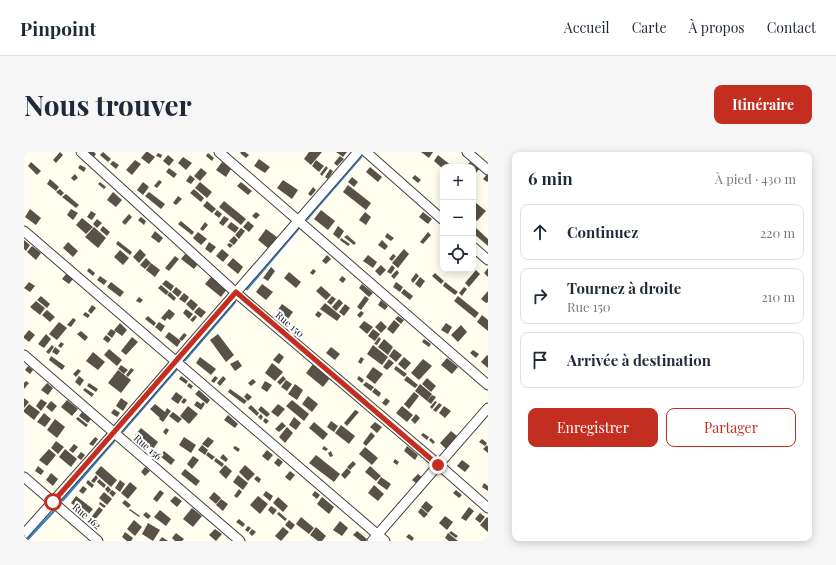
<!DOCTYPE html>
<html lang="fr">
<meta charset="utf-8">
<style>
body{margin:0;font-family:"Playfair Display",serif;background:#f6f6f7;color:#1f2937}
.controls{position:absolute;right:12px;top:12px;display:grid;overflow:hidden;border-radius:8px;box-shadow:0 2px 10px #0003}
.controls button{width:36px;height:36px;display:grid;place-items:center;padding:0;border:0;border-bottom:1px solid #e0e1e3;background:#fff;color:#1f2937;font:20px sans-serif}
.stop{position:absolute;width:12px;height:12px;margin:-9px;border:3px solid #c32e21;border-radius:50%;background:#fff}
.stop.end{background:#c32e21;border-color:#fff;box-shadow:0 1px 4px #0008}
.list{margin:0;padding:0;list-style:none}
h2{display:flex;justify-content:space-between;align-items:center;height:52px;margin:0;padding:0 16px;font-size:17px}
h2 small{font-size:13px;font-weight:400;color:#747a83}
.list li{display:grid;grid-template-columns:26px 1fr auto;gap:12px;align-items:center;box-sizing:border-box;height:56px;margin:0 8px 8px;padding:0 8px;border:1px solid #e0e1e3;border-radius:8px}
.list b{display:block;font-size:15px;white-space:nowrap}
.list p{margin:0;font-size:13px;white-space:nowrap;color:#747a83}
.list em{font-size:13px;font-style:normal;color:#747a83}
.actions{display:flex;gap:8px;padding:12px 16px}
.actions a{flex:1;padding:9px 0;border:1px solid #c32e21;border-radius:8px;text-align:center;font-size:14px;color:#c32e21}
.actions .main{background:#c32e21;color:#fff}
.icon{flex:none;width:22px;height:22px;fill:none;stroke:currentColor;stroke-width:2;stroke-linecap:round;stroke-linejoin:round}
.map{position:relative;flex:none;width:464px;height:389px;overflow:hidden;border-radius:8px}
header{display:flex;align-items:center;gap:24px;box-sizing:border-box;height:56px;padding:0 20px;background:#fff;border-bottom:1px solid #e0e1e3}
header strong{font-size:19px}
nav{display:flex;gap:22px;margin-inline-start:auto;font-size:14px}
.intro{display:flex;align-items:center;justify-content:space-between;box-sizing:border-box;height:96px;padding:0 24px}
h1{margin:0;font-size:28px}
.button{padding:10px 18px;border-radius:8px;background:#c32e21;color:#fff;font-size:14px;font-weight:700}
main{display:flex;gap:24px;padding:0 24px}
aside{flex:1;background:#fff;border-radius:8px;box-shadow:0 2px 10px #0003}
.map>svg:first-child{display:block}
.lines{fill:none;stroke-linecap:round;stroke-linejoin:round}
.stream{stroke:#3680d1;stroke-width:2.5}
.building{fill:#57514a}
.minor-casing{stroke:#414141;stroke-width:11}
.minor{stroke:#fff;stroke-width:9}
.route{stroke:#c32e21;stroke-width:5}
.labels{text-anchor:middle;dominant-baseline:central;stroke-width:4;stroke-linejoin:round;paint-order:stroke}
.street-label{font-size:10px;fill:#0e0e0e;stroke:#fff}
</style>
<header>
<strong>Pinpoint</strong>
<nav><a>Accueil</a><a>Carte</a><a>À propos</a><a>Contact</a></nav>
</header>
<div class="intro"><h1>Nous trouver</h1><a class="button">Itinéraire</a></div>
<main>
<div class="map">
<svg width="464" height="389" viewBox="0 0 464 389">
<rect width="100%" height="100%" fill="#fffeef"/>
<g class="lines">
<!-- stream -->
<g class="stream">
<polyline points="283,67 337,5"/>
<polyline points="223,137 274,77"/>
<polyline points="161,208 211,150"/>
<polyline points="99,279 152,218"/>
<polyline points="39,348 90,289"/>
<polyline points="2,389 30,359"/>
</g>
</g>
<!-- building -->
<g class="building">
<polygon points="36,0 39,3 32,11 29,8"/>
<polygon points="62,0 70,0 72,2 69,6"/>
<polygon points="79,0 87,7 84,10 76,3"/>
<polygon points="122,0 124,0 131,5 125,12 117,6"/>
<polygon points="217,0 221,0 225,3 222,6 216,1"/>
<polygon points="285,0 298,0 287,13 280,7"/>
<polygon points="312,0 323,0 319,5"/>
<polygon points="397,0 409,0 405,6"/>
<polygon points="134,1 138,3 137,6 132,4"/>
<polygon points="184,1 190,6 188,9 182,4"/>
<polygon points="144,3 150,8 145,14 139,9"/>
<polygon points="414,3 429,15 419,15 419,17 410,9"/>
<polygon points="316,4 320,7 313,14 310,11"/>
<polygon points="159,5 168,11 162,18 154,11"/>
<polygon points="235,7 246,15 241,21 230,14"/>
<polygon points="111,8 117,12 108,23 102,18"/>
<polygon points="292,8 300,14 295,20 288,14"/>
<polygon points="89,9 95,13 92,17 86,12"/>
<polygon points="7,10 17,19 13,23 4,14"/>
<polygon points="198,10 207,17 202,25 192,18"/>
<polygon points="446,10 455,17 452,21 449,18 449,15 445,15 443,13"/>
<polygon points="56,13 62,16 60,20 54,16"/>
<polygon points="302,14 304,16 298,24 296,22"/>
<polygon points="346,15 358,25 354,30 342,20"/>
<polygon points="145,16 153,22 150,26 142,20"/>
<polygon points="177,16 183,21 176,29 170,24"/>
<polygon points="306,17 309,19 304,27 301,25"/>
<polygon points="464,21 464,29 463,30 459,27"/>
<polygon points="51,22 54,26 50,29 47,26"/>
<polygon points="166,23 171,27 167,32 162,29"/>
<polygon points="391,23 397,28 394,31 388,26"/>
<polygon points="328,25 334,30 330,35 324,30"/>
<polygon points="26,27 35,35 32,39 23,32"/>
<polygon points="135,28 138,30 133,36 130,34"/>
<polygon points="259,28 274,38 268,47 253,36"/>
<polygon points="76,30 82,35 80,37 74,32"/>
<polygon points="119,30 125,35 119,43 113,38"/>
<polygon points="176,30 188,40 183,46 171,36"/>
<polygon points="217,30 228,39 224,43 213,34"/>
<polygon points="324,33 347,51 342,58 319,40"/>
<polygon points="289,35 292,38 287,44 284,42"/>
<polygon points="36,37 40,41 37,44 32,40"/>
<polygon points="170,37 180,46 177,50 166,41"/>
<polygon points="89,40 98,48 92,55 83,48"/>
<polygon points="125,40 141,52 137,57 121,44"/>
<polygon points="42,42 55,53 52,56 38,45"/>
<polygon points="154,44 158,47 152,53 149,51"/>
<polygon points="183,49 192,57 188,61 179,54"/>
<polygon points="200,49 222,67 217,73 195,55"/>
<polygon points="452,51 462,59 453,69 449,66 449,55"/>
<polygon points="6,57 17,66 12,73 1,65"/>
<polygon points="47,57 54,61 49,68 43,63"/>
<polygon points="193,58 198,62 195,66 190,62"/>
<polygon points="297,58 311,69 304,78 290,67"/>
<polygon points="67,59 72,62 68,68 63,65"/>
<polygon points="232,60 236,63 232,67 228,64"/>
<polygon points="341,60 347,65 342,73 335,68"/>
<polygon points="399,60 408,67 404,72 395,65"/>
<polygon points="105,62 108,65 101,73 98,70"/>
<polygon points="200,64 205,67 199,74 195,71"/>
<polygon points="117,65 122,69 120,73 114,68"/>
<polygon points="58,66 69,75 62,82 52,73"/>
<polygon points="73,67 78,71 73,76 69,72"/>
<polygon points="157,69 170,80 168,83 154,72"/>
<polygon points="224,69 230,74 225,80 219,75"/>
<polygon points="181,70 184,73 179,79 176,77"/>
<polygon points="207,70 215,76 211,81 203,75"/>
<polygon points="79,74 86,80 83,84 76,78"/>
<polygon points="314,74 320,79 315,87 309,82"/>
<polygon points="70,75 82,86 74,96 61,85"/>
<polygon points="217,76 221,79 215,87 211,83"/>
<polygon points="452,76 464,87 464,94 449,81 449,79"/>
<polygon points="242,77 253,85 245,97 234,88"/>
<polygon points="131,79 139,86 135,91 127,85"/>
<polygon points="174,80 183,87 177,93 169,86"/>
<polygon points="404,80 407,83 399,92 396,90"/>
<polygon points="363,81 370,86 367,89 361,85"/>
<polygon points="323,83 332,91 330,93 320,85"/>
<polygon points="210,84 214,88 210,93 205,89"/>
<polygon points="317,86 326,92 324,94 316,88"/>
<polygon points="0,88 6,93 2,99 0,97"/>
<polygon points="358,88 364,94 361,98 354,93"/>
<polygon points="94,89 108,100 106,103 92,92"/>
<polygon points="44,90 54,99 49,105 39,96"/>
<polygon points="185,90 192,95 187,101 181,97"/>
<polygon points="205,91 209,93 206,96 203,93"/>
<polygon points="8,94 17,101 12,108 3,100"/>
<polygon points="116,97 122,103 115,111 109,105"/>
<polygon points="198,97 205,103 199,110 192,104"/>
<polygon points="380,97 385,102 374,116 368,111"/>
<polygon points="96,98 105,106 99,113 90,105"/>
<polygon points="161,102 174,112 170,117 157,107"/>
<polygon points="369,102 372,104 368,109 365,107"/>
<polygon points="303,103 307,107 302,112 298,109"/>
<polygon points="344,103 353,110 349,116 339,109"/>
<polygon points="151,104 155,107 145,119 141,116"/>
<polygon points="122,106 127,111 121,117 116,113"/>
<polygon points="209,106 219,115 214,122 203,113"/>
<polygon points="127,111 136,118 131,125 122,118"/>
<polygon points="357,113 362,118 356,124 351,119"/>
<polygon points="368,113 371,116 367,122 363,120"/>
<polygon points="247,115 251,119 244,129 239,126"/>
<polygon points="65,116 71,121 69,124 63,119"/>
<polygon points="464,116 464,125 460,121"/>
<polygon points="289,117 292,119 289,123 286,121"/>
<polygon points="373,118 375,121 370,127 367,124"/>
<polygon points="452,118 456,122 445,135 441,131"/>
<polygon points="265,120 277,130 272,136 260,126"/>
<polygon points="392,121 395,124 389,131 387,128"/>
<polygon points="411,121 420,129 417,132 408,124"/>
<polygon points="42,122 49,127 45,132 38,127"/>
<polygon points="76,124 83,129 80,133 73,128"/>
<polygon points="188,124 203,137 197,145 181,132"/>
<polygon points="318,124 322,127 319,131 315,128"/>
<polygon points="396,125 401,129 396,136 391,132"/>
<polygon points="142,128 150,134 147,139 138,132"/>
<polygon points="5,130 11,134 6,140 0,136"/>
<polygon points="87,130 100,140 96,145 83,135"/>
<polygon points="372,130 379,135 376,140 369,135"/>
<polygon points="421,130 434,140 431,143 419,134"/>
<polygon points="238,132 249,140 242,148 232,140"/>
<polygon points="338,132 349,141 345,145 335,136"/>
<polygon points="137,133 145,140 142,143 134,136"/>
<polygon points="297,134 307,143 302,148 292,139"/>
<polygon points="152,135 158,140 154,145 148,140"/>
<polygon points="440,135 443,137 438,144 435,141"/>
<polygon points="380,137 389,144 386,148 377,141"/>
<polygon points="464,139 464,150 462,151 457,147"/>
<polygon points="146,140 152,146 150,149 143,143"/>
<polygon points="160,141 165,145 161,151 155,147"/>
<polygon points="17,144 26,152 23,156 13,148"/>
<polygon points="308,144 312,147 307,153 303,150"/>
<polygon points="341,144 345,147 337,158 333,155"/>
<polygon points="434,144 455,161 451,166 430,149"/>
<polygon points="115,145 119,148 116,151 112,149"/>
<polygon points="167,147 174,153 169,159 162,152"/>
<polygon points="315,147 319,151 312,159 308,155"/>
<polygon points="357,148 364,154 361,158 354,153"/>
<polygon points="12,149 21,156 16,163 6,155"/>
<polygon points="301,151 317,164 313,169 296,157"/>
<polygon points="258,152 269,160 264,167 253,159"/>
<polygon points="321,152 326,156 320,164 315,160"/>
<polygon points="68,153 72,156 67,162 64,159"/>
<polygon points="175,155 182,160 177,166 170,160"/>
<polygon points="145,157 151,162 146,168 143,166 141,169 137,166"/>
<polygon points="162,157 169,162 165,167 159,161"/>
<polygon points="23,158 31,165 26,170 18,163"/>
<polygon points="294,159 298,162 295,166 291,163"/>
<polygon points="337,159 340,161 336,166 333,163"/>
<polygon points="61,160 66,163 64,166 59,163"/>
<polygon points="171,163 173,165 169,170 166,168"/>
<polygon points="458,163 464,168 464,179 453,170"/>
<polygon points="124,164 132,171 130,174 121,167"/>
<polygon points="374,164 380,168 377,172 371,167"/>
<polygon points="49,166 52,168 47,175 43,173"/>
<polygon points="370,168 376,173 369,182 363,177"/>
<polygon points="340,169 349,175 343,182 335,175"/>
<polygon points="357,169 363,175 357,181 351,175"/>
<polygon points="35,170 43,176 33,188 25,182"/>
<polygon points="135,170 141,174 137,180 131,175"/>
<polygon points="96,171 103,178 98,184 90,178"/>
<polygon points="422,171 428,175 424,182 417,178"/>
<polygon points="437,173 443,180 434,190 427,183"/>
<polygon points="87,177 92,180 88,186 83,182"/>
<polygon points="349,177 356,182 351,189 344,184"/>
<polygon points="5,178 11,183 5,190 0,186 0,184"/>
<polygon points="57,179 64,185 61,189 53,182"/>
<polygon points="145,180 157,189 153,195 141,185"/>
<polygon points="160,181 163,183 158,189 155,187"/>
<polygon points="22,182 27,187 20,196 14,192"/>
<polygon points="194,182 210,203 202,210 186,188"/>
<polygon points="82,183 87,187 84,191 79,187"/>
<polygon points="108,185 114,190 102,203 97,199"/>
<polygon points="355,185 357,187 353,193 350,192"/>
<polygon points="360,187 369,195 364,203 354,195"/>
<polygon points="400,187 407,192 405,195 398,190"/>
<polygon points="37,190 40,192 37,196 34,194"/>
<polygon points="28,193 30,195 25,202 22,200"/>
<polygon points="349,193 364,205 358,213 343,202"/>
<polygon points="31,195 36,199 33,203 28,200"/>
<polygon points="307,195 316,202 311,208 302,201"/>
<polygon points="85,197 98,208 93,214 80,203"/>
<polygon points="370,197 378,203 372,210 365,204"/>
<polygon points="449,198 455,202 452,206 446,201"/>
<polygon points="69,200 81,210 74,218 62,209"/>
<polygon points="255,201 260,205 255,212 249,208"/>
<polygon points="463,203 464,204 464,216 457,210"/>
<polygon points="27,204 41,214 38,218 25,208"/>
<polygon points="176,205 192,217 187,223 172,211"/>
<polygon points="337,205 340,207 337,212 334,210"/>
<polygon points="380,205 387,211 381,218 374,212"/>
<polygon points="423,206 434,215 428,222 417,213"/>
<polygon points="365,207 370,211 363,218 359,215"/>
<polygon points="399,207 408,214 395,228 387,221"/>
<polygon points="214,208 218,214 211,219 206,212"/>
<polygon points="248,211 259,220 251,229 241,221"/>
<polygon points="289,212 306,226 299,235 282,221"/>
<polygon points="97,213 104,218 100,222 94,217"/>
<polygon points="4,214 9,218 6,222 1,218"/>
<polygon points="372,214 383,222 380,225 370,217"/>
<polygon points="349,215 359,222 351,232 342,225"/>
<polygon points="107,216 110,218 104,225 102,223"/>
<polygon points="54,217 57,219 52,225 49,222"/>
<polygon points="94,218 107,228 97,241 84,231"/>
<polygon points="55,224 60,228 56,234 51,230"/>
<polygon points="157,224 164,229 162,232 155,227"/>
<polygon points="191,224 194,226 190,231 187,229"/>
<polygon points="199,224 202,227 196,234 193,231"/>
<polygon points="259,224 262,227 256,233 253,230"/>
<polygon points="335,224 340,228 338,231 333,227"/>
<polygon points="383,224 394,233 391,236 380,228"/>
<polygon points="403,226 412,234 407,240 398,232"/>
<polygon points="229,227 232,230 227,234 224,231"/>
<polygon points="262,228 268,232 263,239 257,235"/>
<polygon points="2,229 5,231 0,237 0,231"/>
<polygon points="241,229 248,233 243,240 237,236"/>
<polygon points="342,230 350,235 347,239 339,233"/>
<polygon points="23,231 29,236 24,243 17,238"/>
<polygon points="65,231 74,237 72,240 63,234"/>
<polygon points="165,231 169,234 167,237 163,234"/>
<polygon points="271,232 279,238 273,248 264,242"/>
<polygon points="396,232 408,242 403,249 391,239"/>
<polygon points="61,236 70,242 68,245 59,238"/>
<polygon points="351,236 357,241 355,245 348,240"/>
<polygon points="206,237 223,249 220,252 204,240"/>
<polygon points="175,238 186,248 183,252 171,242"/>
<polygon points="152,240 159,245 154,252 147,247"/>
<polygon points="390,240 395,244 385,257 380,252"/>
<polygon points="223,241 228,245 224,249 220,245"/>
<polygon points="408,243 412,245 407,252 403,249"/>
<polygon points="284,244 294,252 288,260 278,252"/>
<polygon points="0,246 5,250 0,256"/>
<polygon points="97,246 104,251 99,259 92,254"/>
<polygon points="160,246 163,248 160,252 157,250"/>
<polygon points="362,246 366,249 362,254 358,251"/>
<polygon points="17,247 23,251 17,259 12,254"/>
<polygon points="43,248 54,257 48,264 37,255"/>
<polygon points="268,248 285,262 280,269 262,254"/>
<polygon points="27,249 33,254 28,260 22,255"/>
<polygon points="173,249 177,252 179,250 181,252 177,258 170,253"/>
<polygon points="411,249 413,250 408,257 406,255"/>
<polygon points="415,251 418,253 412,260 409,258"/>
<polygon points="5,252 16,260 10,268 0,260 0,258"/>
<polygon points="131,252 141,260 143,256 147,259 139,270 135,267 140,261 136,266 126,257"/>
<polygon points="254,252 261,257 254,265 247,260"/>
<polygon points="227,253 235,261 233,264 224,256"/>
<polygon points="164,254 174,262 165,272 156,264"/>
<polygon points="237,254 246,262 243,265 234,258"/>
<polygon points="378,254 389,263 383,270 372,261"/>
<polygon points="420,254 427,259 421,266 415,261"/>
<polygon points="90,257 96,261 93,265 87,261"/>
<polygon points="331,258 335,260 323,274 320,271"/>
<polygon points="58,260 67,267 64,271 55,264"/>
<polygon points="149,260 158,267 154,271 145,264"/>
<polygon points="20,261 27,267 21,275 13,270"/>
<polygon points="237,262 239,265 237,268 234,265"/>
<polygon points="392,262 396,266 391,272 387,268"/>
<polygon points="204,263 214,272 211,276 200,268"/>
<polygon points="54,265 64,273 62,275 52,267"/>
<polygon points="270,265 277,271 272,278 265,273"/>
<polygon points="241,266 245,269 242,272 239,269"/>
<polygon points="31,267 41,275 33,286 23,278"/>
<polygon points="307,269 314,274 310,280 303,275"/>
<polygon points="258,270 262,274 255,280 251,277"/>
<polygon points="290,270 304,282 299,288 285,276"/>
<polygon points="351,270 358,275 353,281 346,275"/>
<polygon points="317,273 331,284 325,292 311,281"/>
<polygon points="263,275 269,281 261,291 255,285"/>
<polygon points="117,276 134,290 129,297 111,283"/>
<polygon points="142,276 145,278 142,283 139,280"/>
<polygon points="427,279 433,284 422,297 416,291"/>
<polygon points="347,280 351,284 342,294 339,291"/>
<polygon points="399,281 405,285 403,288 397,283"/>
<polygon points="71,285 74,287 69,294 65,292"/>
<polygon points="160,285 172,293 167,301 155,293"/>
<polygon points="184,285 190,289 184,296 178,292"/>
<polygon points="407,286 411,290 409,292 405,288"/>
<polygon points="458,287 463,291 461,294 455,290"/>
<polygon points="32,289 40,295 34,302 27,296"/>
<polygon points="50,292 54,295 49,301 45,298"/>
<polygon points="178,293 184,298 181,303 174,298"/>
<polygon points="463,293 464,295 464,301 459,297"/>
<polygon points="211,294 216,297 214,300 209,296"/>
<polygon points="300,294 304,297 302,299 298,297"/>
<polygon points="383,294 394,303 391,308 380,299"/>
<polygon points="341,295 354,306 348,313 335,302"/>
<polygon points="25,297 32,303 23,314 15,308"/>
<polygon points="41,297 53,307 47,315 35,305"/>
<polygon points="243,298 249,303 244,309 238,304"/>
<polygon points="140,299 151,308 147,313 136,304"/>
<polygon points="307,299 309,304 306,305 304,301"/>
<polygon points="57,300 61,303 57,308 53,305"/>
<polygon points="184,300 191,305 188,308 182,303"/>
<polygon points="199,302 204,307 202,310 196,306"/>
<polygon points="292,303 316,322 310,330 285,311"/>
<polygon points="169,304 175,308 168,317 163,312"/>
<polygon points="192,306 200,312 198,315 190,309"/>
<polygon points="254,306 259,310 255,315 250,311"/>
<polygon points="371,307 375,310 373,313 369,310"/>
<polygon points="438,308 446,314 441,320 433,314"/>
<polygon points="329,309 332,312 326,318 323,315"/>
<polygon points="201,313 208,319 202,327 195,320"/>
<polygon points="221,313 231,322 224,329 215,320"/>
<polygon points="14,314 20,319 17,323 11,319"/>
<polygon points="77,314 93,328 87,335 71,321"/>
<polygon points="346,314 357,324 352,329 341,320"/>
<polygon points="121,315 126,319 121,324 117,320"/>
<polygon points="323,316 327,320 321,327 317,323"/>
<polygon points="161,317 176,329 172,334 157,322"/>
<polygon points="266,319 271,323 266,329 261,325"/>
<polygon points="27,321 34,327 29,334 22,328"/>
<polygon points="394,322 398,325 392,331 388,328"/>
<polygon points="72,323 74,326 70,331 67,329"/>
<polygon points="214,323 224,331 219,338 209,330"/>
<polygon points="233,324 237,327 235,331 230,327"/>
<polygon points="357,325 367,332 363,338 353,331"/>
<polygon points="75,327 82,333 80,336 73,330"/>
<polygon points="64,328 70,333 68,336 62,331"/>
<polygon points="96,328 101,332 96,340 91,336"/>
<polygon points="106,330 113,336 104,347 97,341"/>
<polygon points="460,331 464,334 464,339 458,335"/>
<polygon points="350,333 360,342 354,349 344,341"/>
<polygon points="59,334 63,337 59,342 55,339"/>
<polygon points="84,334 87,338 84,341 81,337"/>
<polygon points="215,337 218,340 213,346 210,344"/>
<polygon points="88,338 92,341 89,345 85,341"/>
<polygon points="136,338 140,341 133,350 129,347"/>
<polygon points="432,338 438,343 435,346 429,341"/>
<polygon points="242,339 249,344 246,349 239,343"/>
<polygon points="291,339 296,343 293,347 288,343"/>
<polygon points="80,340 88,347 83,353 75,346"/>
<polygon points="190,340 197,346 192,352 185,346"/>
<polygon points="52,344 69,357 63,364 47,351"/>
<polygon points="151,344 158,349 153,355 146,349"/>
<polygon points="234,344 244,352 236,362 226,353"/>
<polygon points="254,345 264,354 259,360 249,351"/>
<polygon points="298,345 310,355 305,362 293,352"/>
<polygon points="197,347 204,352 199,359 192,353"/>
<polygon points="101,348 107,353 104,356 98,351"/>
<polygon points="402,349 409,355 404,361 397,355"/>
<polygon points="76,350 82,354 80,356 75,352"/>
<polygon points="247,354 253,358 249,363 244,358"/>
<polygon points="75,355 79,358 69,370 65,368"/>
<polygon points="445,355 450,359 442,369 437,366"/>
<polygon points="168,356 178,364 169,375 159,367"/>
<polygon points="397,356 404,362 400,366 394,360"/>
<polygon points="106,357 116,364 115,365 105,358"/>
<polygon points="136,358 147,367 142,374 130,365"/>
<polygon points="122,360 127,364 124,367 119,363"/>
<polygon points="255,360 263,367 261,369 253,362"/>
<polygon points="456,361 461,365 456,371 451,367"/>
<polygon points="421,364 429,370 423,378 415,371"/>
<polygon points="277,365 290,376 285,382 272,372"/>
<polygon points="463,365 464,366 464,380 456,373"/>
<polygon points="215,367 221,372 219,375 212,370"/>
<polygon points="110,368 118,375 111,384 103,377"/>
<polygon points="265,368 271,373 267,378 261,373"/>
<polygon points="316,369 324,376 318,384 309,378"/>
<polygon points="124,371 136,378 129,389 118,382"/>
<polygon points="224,374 227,376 224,380 221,378"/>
<polygon points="259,375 265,380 257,389 251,384"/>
<polygon points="292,375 302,384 298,389 294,389 286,383"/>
<polygon points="191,377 198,382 192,389 185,383"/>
<polygon points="228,377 232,380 228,384 225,381"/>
<polygon points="333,379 343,387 342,389 337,389 329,383"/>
<polygon points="427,379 434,384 432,386 425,381"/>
<polygon points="101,380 109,386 107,389 103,389 98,385"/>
<polygon points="152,381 160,387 158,389 151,389 148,386"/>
<polygon points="424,381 434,389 425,389 421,386"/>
<polygon points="385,382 390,386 388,389 382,385"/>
<polygon points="138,385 144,389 135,389"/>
</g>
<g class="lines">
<!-- minor casing -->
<g class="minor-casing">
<g id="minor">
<polyline points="57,0 211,140 415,313 464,356"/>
<polyline points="195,0 464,233"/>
<polyline points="342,0 419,68"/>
<polyline points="443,0 464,18"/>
<polyline points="0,79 361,389"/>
<polyline points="449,95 464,108"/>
<polyline points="0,203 216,389"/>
<polyline points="0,325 74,389"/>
<polyline points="0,382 90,281 334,0"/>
<polyline points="348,389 464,256"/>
</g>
</g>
<!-- minor -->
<use href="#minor" class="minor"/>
</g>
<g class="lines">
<!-- route -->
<polyline class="route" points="29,350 212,140 414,313"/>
</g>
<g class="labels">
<!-- street labels -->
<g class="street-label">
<text transform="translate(266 172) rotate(40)">Rue 150</text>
<text transform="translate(124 295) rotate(41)">Rue 156</text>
<text transform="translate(63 364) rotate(41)">Rue 162</text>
</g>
</g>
</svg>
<div class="controls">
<button>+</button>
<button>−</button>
<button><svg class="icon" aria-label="locate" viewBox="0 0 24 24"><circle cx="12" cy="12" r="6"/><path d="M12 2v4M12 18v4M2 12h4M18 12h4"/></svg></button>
</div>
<div class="stop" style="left:29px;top:350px"></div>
<div class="stop end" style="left:414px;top:313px"></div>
</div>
<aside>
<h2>6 min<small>À pied · 430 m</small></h2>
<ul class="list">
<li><svg class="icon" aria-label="ahead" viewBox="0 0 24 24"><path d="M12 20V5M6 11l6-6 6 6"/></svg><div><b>Continuez</b></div><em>220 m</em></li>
<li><svg class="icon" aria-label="right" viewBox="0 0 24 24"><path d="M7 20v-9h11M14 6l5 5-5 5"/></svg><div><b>Tournez à droite</b><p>Rue 150</p></div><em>210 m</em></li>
<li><svg class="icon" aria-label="arrive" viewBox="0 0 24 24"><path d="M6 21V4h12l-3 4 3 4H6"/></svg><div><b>Arrivée à destination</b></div></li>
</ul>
<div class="actions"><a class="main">Enregistrer</a><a>Partager</a></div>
</aside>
</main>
